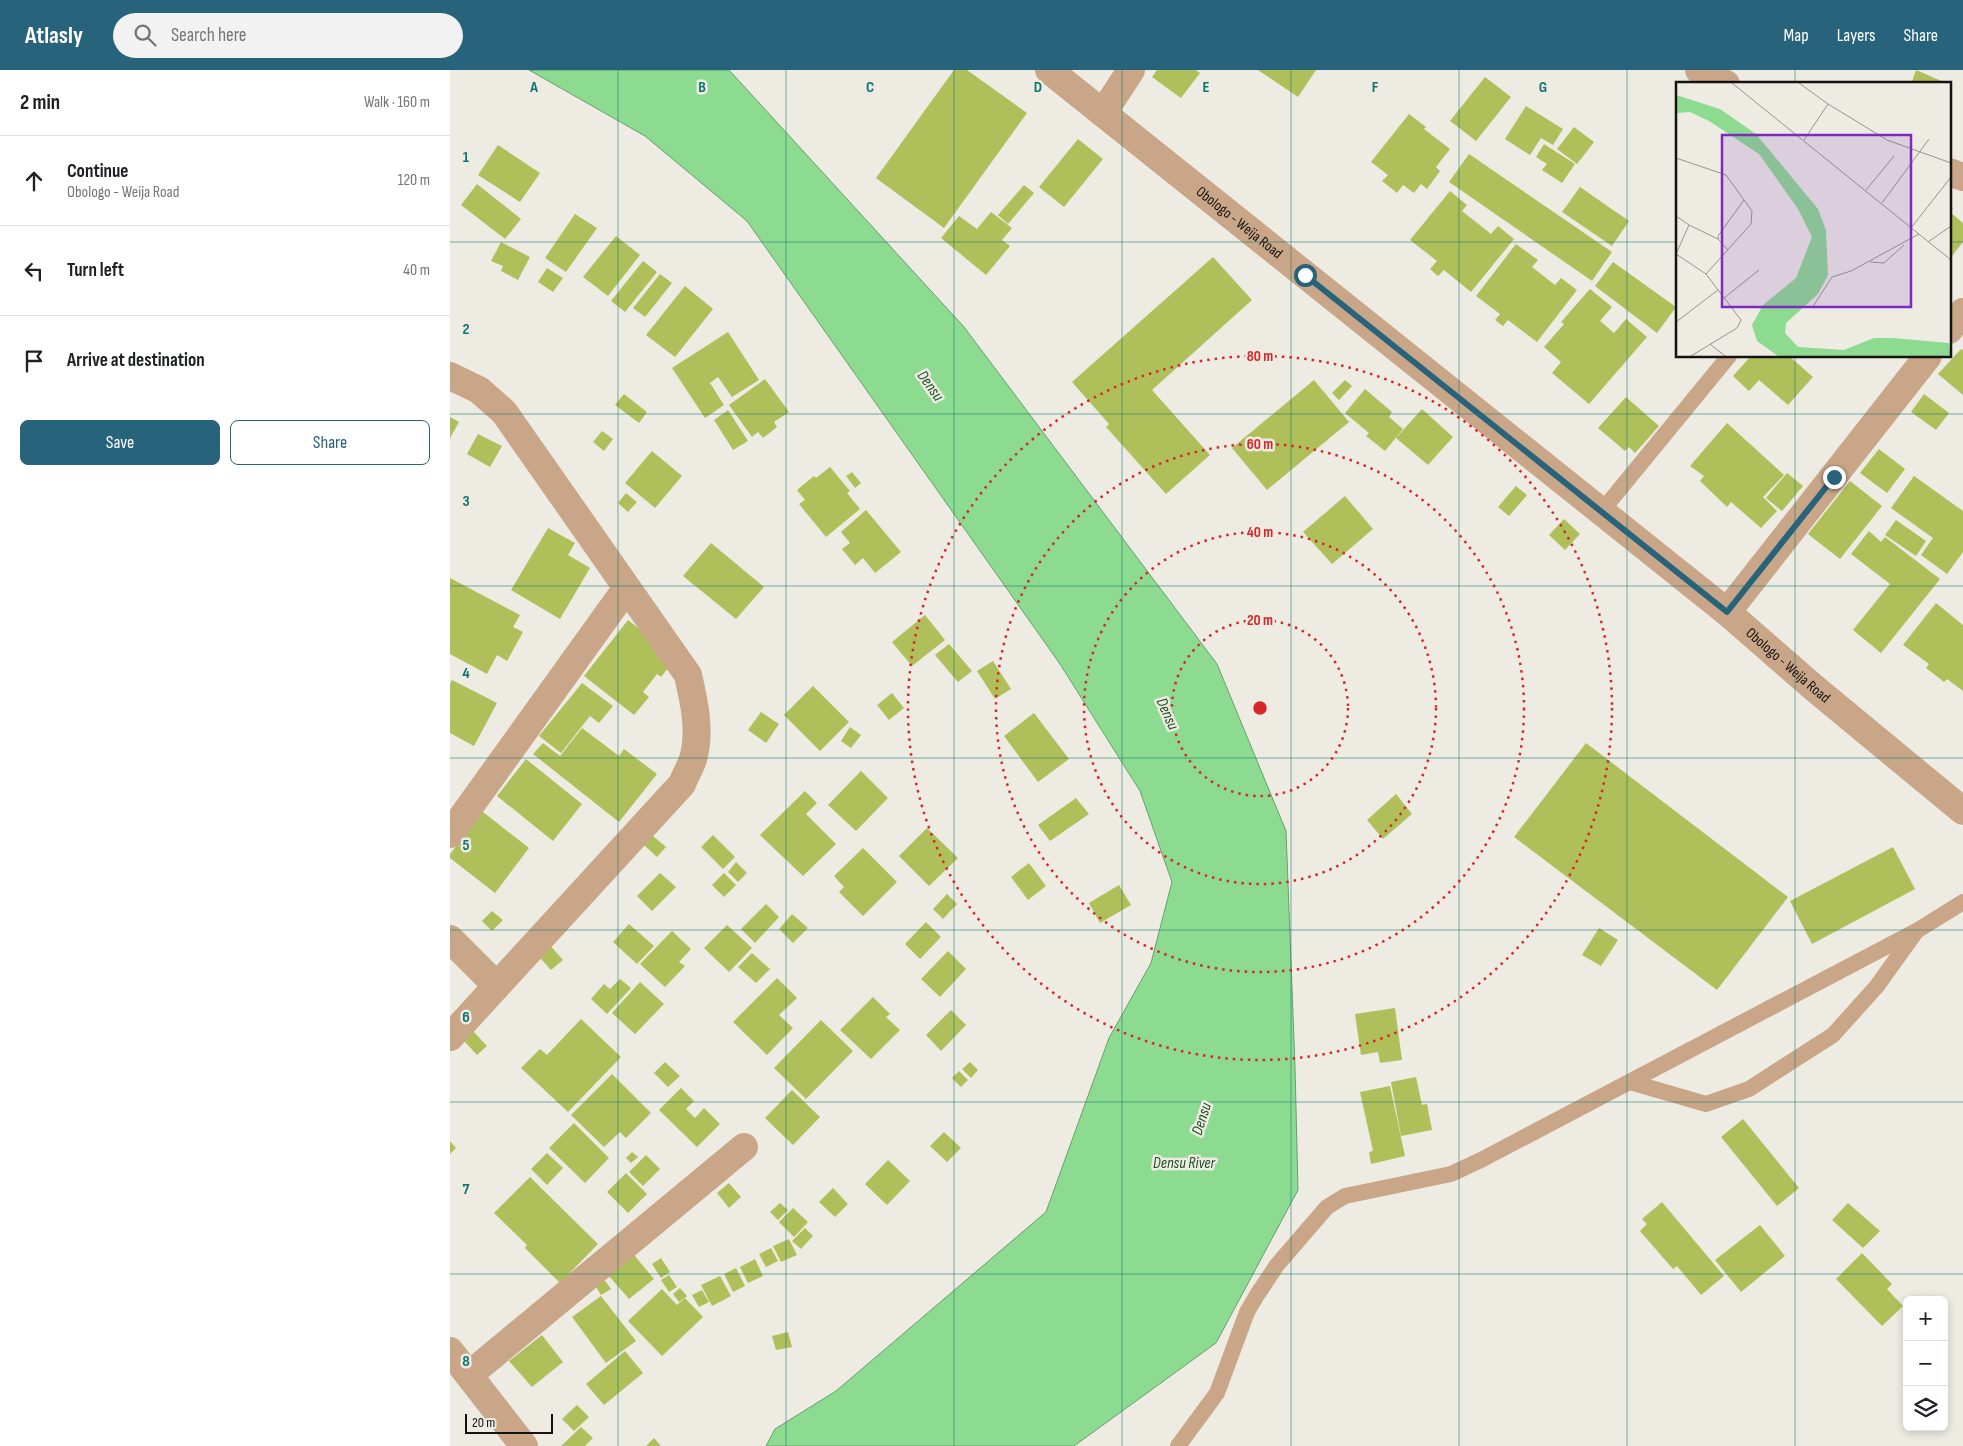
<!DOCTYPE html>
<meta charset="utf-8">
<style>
body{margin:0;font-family:"Sofia Sans Condensed",sans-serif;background:#f2f2f2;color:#202124}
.controls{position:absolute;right:15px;bottom:15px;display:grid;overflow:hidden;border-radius:8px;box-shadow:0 2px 8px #0003}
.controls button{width:45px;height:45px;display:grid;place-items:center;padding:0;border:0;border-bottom:1px solid #e0e0e0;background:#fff;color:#202124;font:25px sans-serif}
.scale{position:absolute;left:15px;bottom:12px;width:88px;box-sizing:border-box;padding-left:5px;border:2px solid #141311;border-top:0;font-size:14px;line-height:18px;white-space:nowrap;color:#141311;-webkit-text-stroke:4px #eeebe3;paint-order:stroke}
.stop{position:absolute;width:15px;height:15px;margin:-11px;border:4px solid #27637b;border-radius:50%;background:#fff}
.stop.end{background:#27637b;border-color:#fff;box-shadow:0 1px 5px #0008}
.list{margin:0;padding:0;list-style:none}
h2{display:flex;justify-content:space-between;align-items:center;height:65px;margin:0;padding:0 20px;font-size:21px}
h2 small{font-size:16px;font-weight:400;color:#757577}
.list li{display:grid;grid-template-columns:32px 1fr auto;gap:15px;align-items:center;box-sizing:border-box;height:90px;padding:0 20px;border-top:1px solid #e0e0e0}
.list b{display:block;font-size:19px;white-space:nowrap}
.list p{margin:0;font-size:16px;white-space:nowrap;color:#757577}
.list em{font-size:16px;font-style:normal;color:#757577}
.actions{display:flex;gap:10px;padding:15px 20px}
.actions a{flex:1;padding:11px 0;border:1px solid #27637b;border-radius:8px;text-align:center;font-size:18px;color:#27637b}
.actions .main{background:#27637b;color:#fff}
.icon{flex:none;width:28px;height:28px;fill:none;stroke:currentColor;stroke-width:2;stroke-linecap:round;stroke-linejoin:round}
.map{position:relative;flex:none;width:1513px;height:1376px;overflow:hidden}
header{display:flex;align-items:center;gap:30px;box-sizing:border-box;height:70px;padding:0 25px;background:#27637b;color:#fff}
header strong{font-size:24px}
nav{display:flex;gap:28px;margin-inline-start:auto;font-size:18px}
.search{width:350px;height:45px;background:#f2f2f2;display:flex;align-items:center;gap:12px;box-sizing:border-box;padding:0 18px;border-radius:28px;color:#757577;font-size:19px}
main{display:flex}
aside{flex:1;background:#fff}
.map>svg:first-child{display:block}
.water{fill:#8ddb91;stroke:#699f6b}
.building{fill:#afc05b}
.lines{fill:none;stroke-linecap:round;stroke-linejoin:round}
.service{stroke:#c9a688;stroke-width:16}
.minor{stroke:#c9a688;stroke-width:28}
.tertiary{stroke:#c9a688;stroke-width:28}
.route{stroke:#27637b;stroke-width:6}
.grid{fill:none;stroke:#0f766e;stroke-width:1;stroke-opacity:0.55}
.ring{fill:none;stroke:#d62828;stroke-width:2.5;stroke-dasharray:2.5 5}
.labels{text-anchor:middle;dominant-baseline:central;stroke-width:5;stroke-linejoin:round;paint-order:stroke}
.street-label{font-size:15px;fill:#141311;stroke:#eeebe3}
.water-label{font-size:16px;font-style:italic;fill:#1b5021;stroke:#eeebe3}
.inset-road{fill:none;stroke:#97958f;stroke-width:1}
.view{fill:#7b2cbf;fill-opacity:0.15;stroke:#7b2cbf;stroke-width:2.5}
.inset-edge{fill:none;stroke:#141311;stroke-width:2.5}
.grid-label{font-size:16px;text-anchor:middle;font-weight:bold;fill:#0f766e;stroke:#eeebe3;stroke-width:5;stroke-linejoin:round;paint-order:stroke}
.centre{fill:#d62828;stroke:#eeebe3;stroke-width:2.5}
.ring-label{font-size:15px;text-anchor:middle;font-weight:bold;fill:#d62828;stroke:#eeebe3;stroke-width:5;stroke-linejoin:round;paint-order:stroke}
</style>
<header>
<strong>Atlasly</strong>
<div class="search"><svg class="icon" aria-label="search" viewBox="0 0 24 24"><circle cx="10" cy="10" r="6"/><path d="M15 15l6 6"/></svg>Search here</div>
<nav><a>Map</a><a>Layers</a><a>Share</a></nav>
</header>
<main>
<aside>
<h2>2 min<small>Walk · 160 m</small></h2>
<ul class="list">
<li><svg class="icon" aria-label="ahead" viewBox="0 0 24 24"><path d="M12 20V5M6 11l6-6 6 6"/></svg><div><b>Continue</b><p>Obologo - Weija Road</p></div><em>120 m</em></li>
<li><svg class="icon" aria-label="left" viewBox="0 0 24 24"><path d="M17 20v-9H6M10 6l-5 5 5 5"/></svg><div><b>Turn left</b></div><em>40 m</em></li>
<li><svg class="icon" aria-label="arrive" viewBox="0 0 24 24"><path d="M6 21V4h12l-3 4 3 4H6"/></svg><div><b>Arrive at destination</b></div></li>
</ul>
<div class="actions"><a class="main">Save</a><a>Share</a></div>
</aside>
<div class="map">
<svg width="1513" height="1376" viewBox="0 0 1513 1376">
<rect width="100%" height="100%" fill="#eeebe3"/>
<!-- water -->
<polygon class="water" points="79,0 279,0 514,257 767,594 836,761 845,997 848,1120 766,1273 624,1376 316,1376 325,1359 386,1321 596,1142 659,968 701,893 722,812 690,721 610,594 297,151 195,66"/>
<!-- building -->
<g class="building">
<polygon points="504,0 517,0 577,43 494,158 426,108"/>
<polygon points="707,0 746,0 750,3 731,28 702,7"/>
<polygon points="808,0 866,0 848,27"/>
<polygon points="1466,0 1494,12 1494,14 1461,14"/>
<polygon points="1035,7 1061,27 1026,71 1000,51"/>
<polygon points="1076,36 1113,59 1103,75 1091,68 1080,85 1055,69"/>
<polygon points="959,44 976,57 974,59 1000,79 986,97 990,101 977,119 971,114 964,123 953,115 947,123 932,111 938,105 921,92"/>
<polygon points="1124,57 1144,72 1127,94 1107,79"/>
<polygon points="628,69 653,89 614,137 589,117"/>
<polygon points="1094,74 1125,94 1112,113 1092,100 1097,94 1086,87"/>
<polygon points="48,75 90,103 70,132 28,105"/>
<polygon points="1019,84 1162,182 1142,211 999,112"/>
<polygon points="27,114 71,149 55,169 11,135"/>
<polygon points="574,115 584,123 558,154 548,145"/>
<polygon points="1130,117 1179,151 1162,176 1112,142"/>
<polygon points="1000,121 1017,135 1012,141 1041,164 1048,156 1064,169 1021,222 994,200 988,206 980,199 987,191 960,170"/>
<polygon points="1499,135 1503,138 1500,142 1513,153 1513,172 1499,190"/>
<polygon points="541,142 562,158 552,170 560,176 536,205 491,168 509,146 527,159"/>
<polygon points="125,144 147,158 116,202 95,188"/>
<polygon points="166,166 190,185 158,226 133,207"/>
<polygon points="51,172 80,187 68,210 51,201 53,196 41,191"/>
<polygon points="1066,174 1088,190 1082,197 1105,215 1111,208 1127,220 1087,272 1058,250 1053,256 1045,250 1050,244 1026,226"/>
<polygon points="763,187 802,230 702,320 760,385 716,424 656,357 659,354 622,312"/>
<polygon points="193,191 207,202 175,242 161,231"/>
<polygon points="1163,192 1226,237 1207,263 1145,216"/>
<polygon points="97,198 113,208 103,222 88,212"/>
<polygon points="210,204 222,213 195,247 183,238"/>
<polygon points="235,216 263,239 225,287 196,265"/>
<polygon points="1140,219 1162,237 1150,251 1164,263 1176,249 1197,267 1139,334 1102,303 1111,292 1094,277 1114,254 1111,252"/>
<polygon points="278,262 309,310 282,327 268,307 260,313 274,335 255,348 222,298"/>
<polygon points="1511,279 1513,280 1513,325 1488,304"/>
<polygon points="1301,286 1339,286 1363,307 1338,335 1309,310 1299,321 1283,306"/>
<polygon points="315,309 339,342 324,352 327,357 313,368 308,362 302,367 279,335"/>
<polygon points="864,310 899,352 817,420 782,378"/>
<polygon points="895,310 902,316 889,330 882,323"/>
<polygon points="915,319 942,342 939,347 953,359 935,381 916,366 919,363 895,343"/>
<polygon points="174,324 197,342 189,353 165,335"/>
<polygon points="1474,324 1499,343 1486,360 1461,342"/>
<polygon points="1176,327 1209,356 1185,383 1179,377 1175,381 1148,358"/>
<polygon points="972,339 1003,367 978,395 946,368"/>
<polygon points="278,340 298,371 283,380 264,350"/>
<polygon points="0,347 9,352 0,368"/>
<polygon points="1277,353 1334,405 1313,427 1327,441 1311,458 1281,432 1277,437 1250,411 1254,406 1240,396"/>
<polygon points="152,361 163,369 154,381 143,372"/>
<polygon points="28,364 52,376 40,397 17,384"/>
<polygon points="1429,379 1455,399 1437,423 1410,403"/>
<polygon points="202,381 232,406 205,438 175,413"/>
<polygon points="380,397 400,421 397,423 410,439 376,467 349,434 355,430 347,420 364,406 366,408"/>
<polygon points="402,402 411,413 405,418 396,406"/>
<polygon points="1337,403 1353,416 1332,441 1316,428"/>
<polygon points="1464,406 1513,441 1513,482 1497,504 1471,485 1483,468 1441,438"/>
<polygon points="1400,411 1432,436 1390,489 1358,464"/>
<polygon points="1066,416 1077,425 1059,446 1048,437"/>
<polygon points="176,423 187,432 178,442 168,433"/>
<polygon points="895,426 923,459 882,494 853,462"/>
<polygon points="416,440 451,482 425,503 413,488 405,495 392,479 400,473 391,462"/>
<polygon points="1114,449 1130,464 1115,480 1099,465"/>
<polygon points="1446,450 1476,471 1466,486 1435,465"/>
<polygon points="98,458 125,473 118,485 140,498 110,549 61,520"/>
<polygon points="1419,461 1431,472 1435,467 1490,509 1431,583 1403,560 1440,514 1401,484"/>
<polygon points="261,473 314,517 286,549 233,506"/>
<polygon points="0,508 70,545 63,557 73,562 57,591 47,585 37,604 0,584"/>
<polygon points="1486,533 1513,555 1513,621 1497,609 1494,612 1476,598 1479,594 1453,575"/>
<polygon points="475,545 495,570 462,596 442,572"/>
<polygon points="178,550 226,588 211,607 207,604 193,622 199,627 184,645 134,606"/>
<polygon points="499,574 522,601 508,612 485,585"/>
<polygon points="543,591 561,619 545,629 527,601"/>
<polygon points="2,610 47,633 24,676 0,663 0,614"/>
<polygon points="132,613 163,636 149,653 140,646 111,683 89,666"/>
<polygon points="363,616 399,652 370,681 334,645"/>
<polygon points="442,623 454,638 439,650 427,635"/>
<polygon points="311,642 329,654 316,673 298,660"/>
<polygon points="584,643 619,689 588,712 554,666"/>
<polygon points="400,657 411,665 401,678 391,671"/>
<polygon points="132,658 169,686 174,679 207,704 169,752 83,684 93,673 110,686"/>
<polygon points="1136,673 1338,827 1267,920 1064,767"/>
<polygon points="76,689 132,734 103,771 47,726"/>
<polygon points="411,701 438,728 406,761 378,735"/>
<polygon points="355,721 367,733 356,744 386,774 353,806 310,765"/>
<polygon points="946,724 962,744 933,769 917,750"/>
<polygon points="626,728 639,744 600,771 588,755"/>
<polygon points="33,742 79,778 45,823 0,788 0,784"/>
<polygon points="477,758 508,788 479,816 449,786"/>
<polygon points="263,765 285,787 273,799 251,777"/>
<polygon points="203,766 216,777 207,787 194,775"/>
<polygon points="1443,777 1465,819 1362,874 1340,831"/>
<polygon points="413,778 447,812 413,846 389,822 394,817 384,806"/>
<polygon points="286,792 297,803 288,812 278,802"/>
<polygon points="579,793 596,816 578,830 561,807"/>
<polygon points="210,803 226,817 202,841 187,826"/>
<polygon points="274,803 286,815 274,827 262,815"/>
<polygon points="669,815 681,835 650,853 639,833"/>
<polygon points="497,824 507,834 493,849 483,839"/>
<polygon points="316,834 329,847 305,873 291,859"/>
<polygon points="42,841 53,850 42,861 32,851"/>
<polygon points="342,844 358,858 343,873 329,859"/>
<polygon points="476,852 491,867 470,889 455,874"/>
<polygon points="179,854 204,876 187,894 163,872"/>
<polygon points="277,855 302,878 279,902 254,878"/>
<polygon points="1149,858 1168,870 1151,896 1132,885"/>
<polygon points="222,861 241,879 229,892 235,896 215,917 190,894"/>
<polygon points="97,872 113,890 101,900 85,882"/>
<polygon points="498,881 516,899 490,927 471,909"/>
<polygon points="302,883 320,899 306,913 288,897"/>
<polygon points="327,908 347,928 329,945 343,958 317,985 283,952"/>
<polygon points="170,909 181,918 157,944 141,929 154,914 160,919"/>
<polygon points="190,912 214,934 185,964 162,943"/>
<polygon points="423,927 440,944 436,947 450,960 421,989 390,960"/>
<polygon points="945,938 952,990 930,993 928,982 911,985 905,944"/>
<polygon points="501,940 516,955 491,981 476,965"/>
<polygon points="131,949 171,987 118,1042 71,998 90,979 97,985"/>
<polygon points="371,950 403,981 356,1029 324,998"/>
<polygon points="23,961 37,976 27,985 13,970"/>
<polygon points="215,992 230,1006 218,1017 204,1003"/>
<polygon points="520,992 528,1000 521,1008 512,999"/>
<polygon points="509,1001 518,1010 511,1017 502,1008"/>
<polygon points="162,1004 201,1043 176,1068 170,1062 154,1077 121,1045"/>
<polygon points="966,1007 972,1035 977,1034 982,1060 951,1066 941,1012"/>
<polygon points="940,1016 955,1086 921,1094 919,1082 923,1081 910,1022"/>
<polygon points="231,1018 244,1031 236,1039 245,1048 254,1038 270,1054 247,1077 209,1040"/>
<polygon points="342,1020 370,1047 343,1075 315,1048"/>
<polygon points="1293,1049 1349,1118 1327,1136 1271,1067"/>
<polygon points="124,1053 159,1088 135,1113 99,1078"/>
<polygon points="494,1062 511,1078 497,1092 480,1076"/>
<polygon points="0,1071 6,1078 0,1084"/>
<polygon points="182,1082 188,1087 181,1093 176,1088"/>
<polygon points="97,1083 113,1098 97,1115 81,1099"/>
<polygon points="196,1085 210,1099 193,1116 179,1102"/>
<polygon points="438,1090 460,1111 437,1135 415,1114"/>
<polygon points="176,1103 197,1124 178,1143 157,1122"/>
<polygon points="80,1107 148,1174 110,1213 75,1178 77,1175 44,1143"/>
<polygon points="279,1113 291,1127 279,1138 267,1123"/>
<polygon points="383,1118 398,1134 385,1147 369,1132"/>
<polygon points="1212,1132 1274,1206 1251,1225 1227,1196 1223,1199 1190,1161 1197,1154 1192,1149"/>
<polygon points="330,1133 338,1140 328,1150 320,1142"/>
<polygon points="1398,1133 1430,1161 1413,1178 1382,1150"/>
<polygon points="343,1138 358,1152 344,1167 329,1152"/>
<polygon points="1310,1155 1335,1186 1291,1222 1265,1190"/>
<polygon points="355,1158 363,1166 351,1179 342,1171"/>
<polygon points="339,1169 347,1185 331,1192 323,1176"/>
<polygon points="321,1178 328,1191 316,1197 309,1184"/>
<polygon points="1412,1183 1442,1214 1437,1219 1453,1236 1432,1256 1386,1209"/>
<polygon points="184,1185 204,1209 179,1229 159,1206"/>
<polygon points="211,1188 220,1202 211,1208 202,1194"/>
<polygon points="305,1189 313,1206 298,1213 290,1197"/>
<polygon points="286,1198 295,1216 283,1222 274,1204"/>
<polygon points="151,1205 161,1219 151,1225 142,1211"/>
<polygon points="219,1205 227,1217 219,1222 211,1210"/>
<polygon points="270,1206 281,1226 262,1236 251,1215"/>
<polygon points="230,1218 237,1226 229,1232 223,1224"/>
<polygon points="212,1219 227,1235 235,1228 253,1247 212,1286 178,1251"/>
<polygon points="252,1220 259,1232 249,1237 242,1225"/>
<polygon points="151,1226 186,1271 156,1293 122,1247"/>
<polygon points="338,1262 342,1277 326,1280 322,1266"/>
<polygon points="92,1265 113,1292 82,1317 59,1291"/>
<polygon points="175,1281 193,1303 154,1335 136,1314"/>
<polygon points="127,1335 139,1347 124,1361 112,1349"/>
<polygon points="131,1357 143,1368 135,1376 111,1376"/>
<polygon points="204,1368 211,1376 196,1376"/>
</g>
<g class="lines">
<!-- service -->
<g class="service">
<polyline points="1151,442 1279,286"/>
<polyline points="1180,1012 1256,1034 1299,1019 1383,965 1427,916 1465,863"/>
<polyline points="728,1376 767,1323 797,1242 807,1225 827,1195 877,1137 895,1126 1001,1104 1031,1090 1468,860 1513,832"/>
</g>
<!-- minor -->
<g class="minor">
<polyline points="1249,0 1276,14"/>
<polyline points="653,43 681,0"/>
<polyline points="1499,102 1513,107"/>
<polyline points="1499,260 1513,242"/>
<path d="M0 306 29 320 54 342 238 605C244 631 251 662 243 689 240 698 235 706 232 714L0 967"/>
<polyline points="1277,542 1478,286"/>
<polyline points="0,764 176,519"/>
<polyline points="0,869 46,915"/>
<polyline points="0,1281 74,1376"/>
<polyline points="19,1305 294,1077"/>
</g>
<!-- tertiary -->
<path class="tertiary" id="s1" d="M599 0 1277 542 1363 617 1513 741"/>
</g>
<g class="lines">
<!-- route -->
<polyline class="route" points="855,205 1277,542 1384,407"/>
</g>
<!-- grid -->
<path class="grid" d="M168 0V1376M336 0V1376M504 0V1376M672 0V1376M841 0V1376M1009 0V1376M1177 0V1376M1345 0V14M0 172H1227M1499 172H1513M1345 286V1376M0 344H1513M0 516H1513M0 688H1513M0 860H1513M0 1032H1513M0 1204H1513"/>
<!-- distance rings -->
<g class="ring">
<circle cx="810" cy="638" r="88"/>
<circle cx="810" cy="638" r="176"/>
<circle cx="810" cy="638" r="264"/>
<circle cx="810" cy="638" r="352"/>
</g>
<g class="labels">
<!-- street labels -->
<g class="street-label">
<text stroke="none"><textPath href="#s1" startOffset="244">Obologo - Weija Road</textPath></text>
<text stroke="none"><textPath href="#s1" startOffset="949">Obologo - Weija Road</textPath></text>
</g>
<!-- water labels -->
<g class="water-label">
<text transform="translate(480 316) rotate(54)">Densu</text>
<text transform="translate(717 644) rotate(66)">Densu</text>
<text transform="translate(752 1049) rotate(-72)">Densu</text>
<text x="734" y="1093">Densu River</text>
</g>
</g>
<!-- overview -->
<g transform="translate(1226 12)">
<rect width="275" height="275" fill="#eeebe3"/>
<path d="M0 13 44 27 80 52 142 127 150 148 152 193 142 212 110 241 109 251 122 265 168 268 198 256H217L273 261 275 274H102L81 259 76 243 87 223 120 196 136 155 122 127 83 72 33 39 14 30 0 31Z" fill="#8ddb91"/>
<path class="inset-road" d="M56 1 275 178M123 1 152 22 128 58M152 22 211 58 275 81M0 76 50 93 76 129 75 142 30 192M190 108 218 74M206 121 253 57M0 134 13 143 0 172 30 192 65 238 61 246 15 274M13 143 42 157M235 146 275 95M252 160 275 144M52 168 43 158 42 154 68 118M194 180 208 181 228 163M48 216 83 188M136 226 156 195 175 189 243 152M0 240 42 208M34 262 49 274"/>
<path class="view" d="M46 53H235V225H46Z"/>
<rect width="275" height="275" class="inset-edge"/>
</g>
<g class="grid-label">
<text x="84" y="22">A</text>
<text x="252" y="22">B</text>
<text x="420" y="22">C</text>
<text x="588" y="22">D</text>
<text x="756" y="22">E</text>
<text x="925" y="22">F</text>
<text x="1093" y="22">G</text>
<text x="16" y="92">1</text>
<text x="16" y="264">2</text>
<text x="16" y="436">3</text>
<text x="16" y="608">4</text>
<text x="16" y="780">5</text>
<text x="16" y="952">6</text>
<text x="16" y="1124">7</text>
<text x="16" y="1296">8</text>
</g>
<circle cx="810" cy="638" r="8" class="centre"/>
<g class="ring-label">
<text x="810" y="291">80 m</text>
<text x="810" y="379">60 m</text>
<text x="810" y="467">40 m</text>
<text x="810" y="555">20 m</text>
</g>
</svg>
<div class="controls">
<button>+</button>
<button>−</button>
<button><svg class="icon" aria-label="layers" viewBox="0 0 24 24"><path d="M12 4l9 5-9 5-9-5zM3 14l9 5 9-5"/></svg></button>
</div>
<div class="scale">20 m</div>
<div class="stop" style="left:855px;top:205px"></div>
<div class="stop end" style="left:1384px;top:407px"></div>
</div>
</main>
